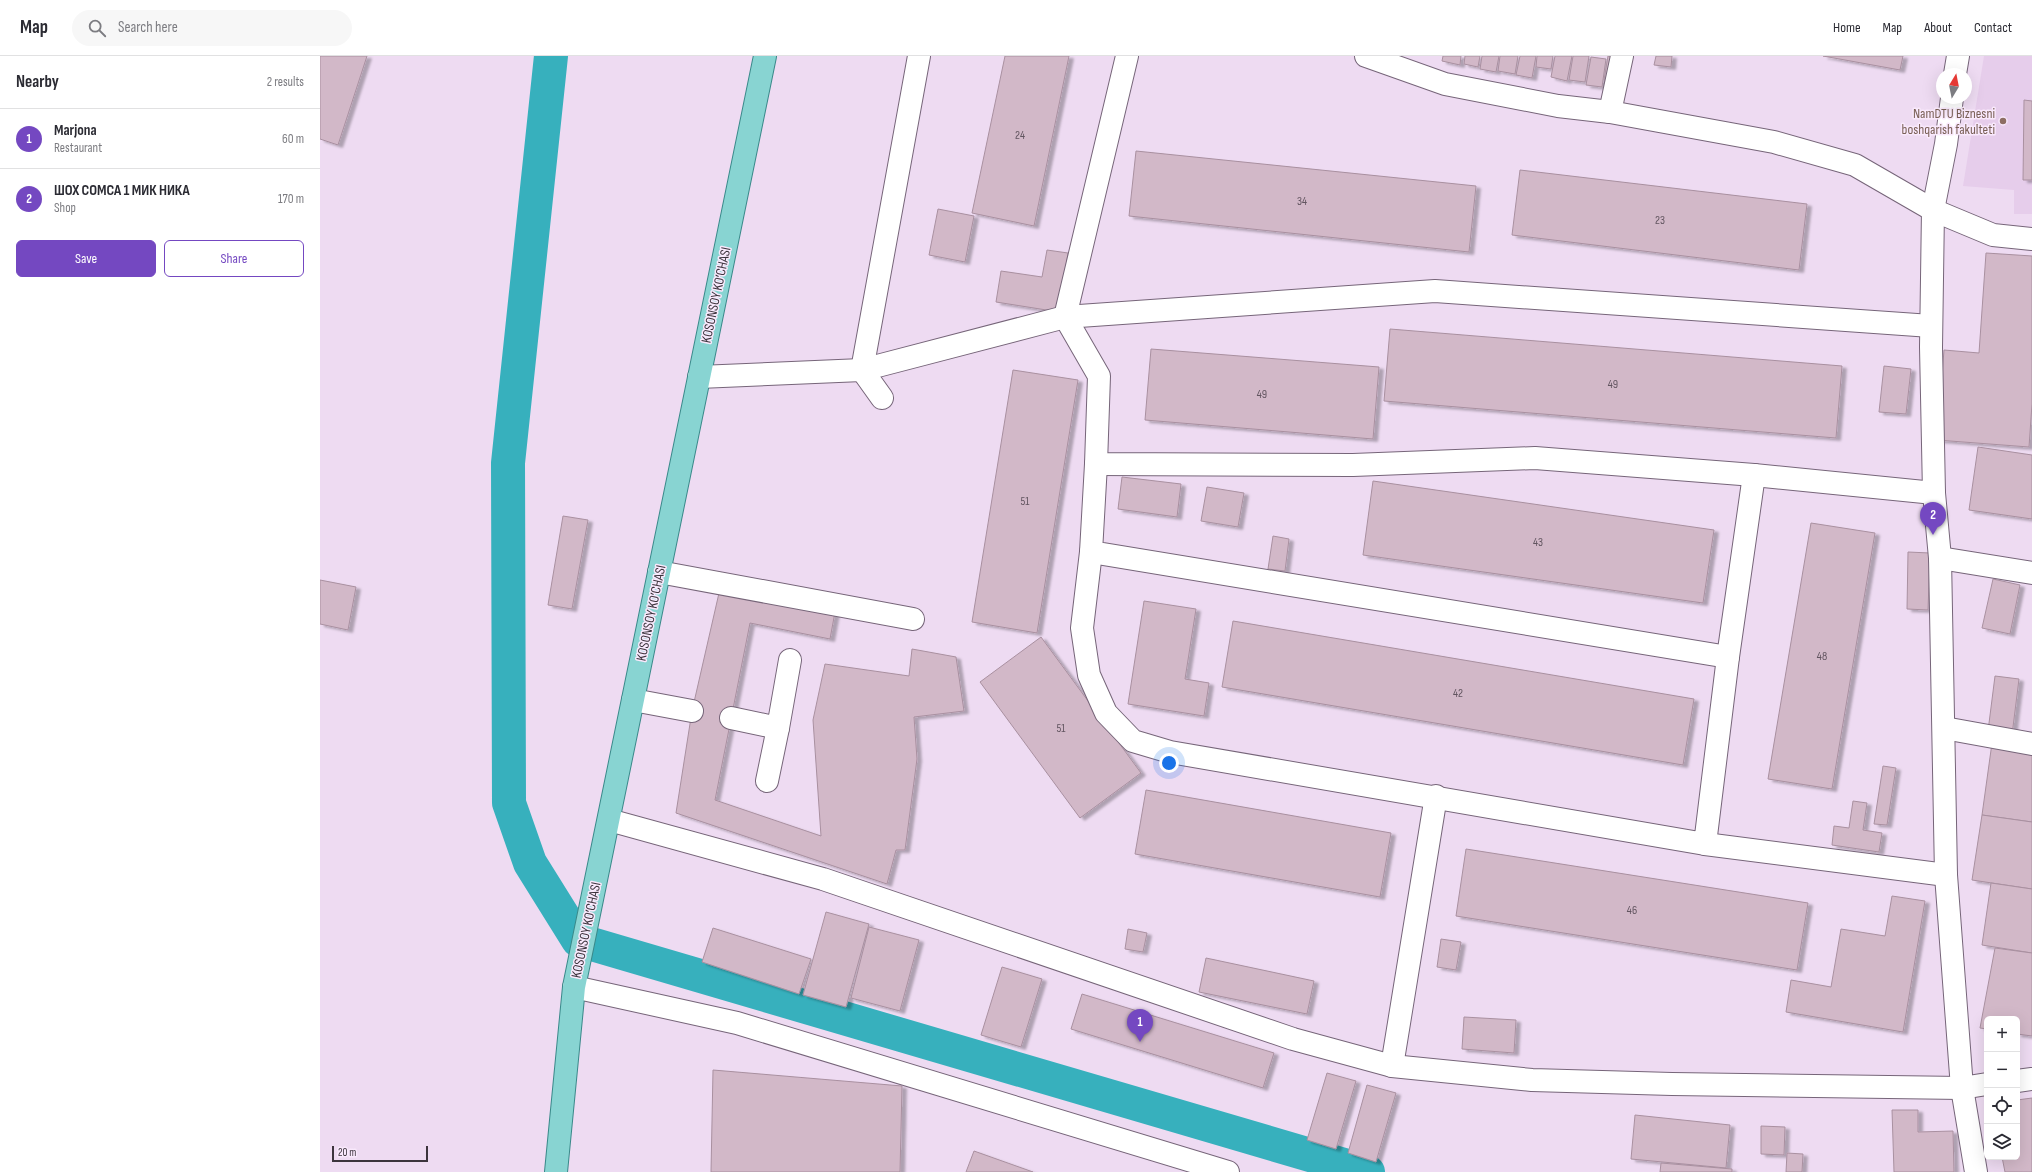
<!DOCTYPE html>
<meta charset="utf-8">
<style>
body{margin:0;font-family:"Sofia Sans Condensed",sans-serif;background:#f7f7f7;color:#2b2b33}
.controls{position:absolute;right:12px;bottom:12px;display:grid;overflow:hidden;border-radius:6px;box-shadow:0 4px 16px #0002}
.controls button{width:36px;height:36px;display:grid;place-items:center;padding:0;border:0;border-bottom:1px solid #e1e1e2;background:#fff;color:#2b2b33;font:20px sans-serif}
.compass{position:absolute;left:1616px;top:12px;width:36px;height:36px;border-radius:50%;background:#fff;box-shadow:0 4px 16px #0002;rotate:10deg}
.scale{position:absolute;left:12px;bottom:10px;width:96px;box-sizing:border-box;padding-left:4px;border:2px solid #3c343d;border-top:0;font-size:11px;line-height:14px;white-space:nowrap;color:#3c343d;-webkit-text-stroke:3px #f9e9fc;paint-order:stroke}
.you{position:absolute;left:849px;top:707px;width:14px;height:14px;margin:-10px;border:3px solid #fff;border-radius:50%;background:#1a73e8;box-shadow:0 0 0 6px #1a73e833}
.badge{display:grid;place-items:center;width:26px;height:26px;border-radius:50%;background:#7448c1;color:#fff;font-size:13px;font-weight:700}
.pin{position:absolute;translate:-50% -33px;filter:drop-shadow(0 1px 2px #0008)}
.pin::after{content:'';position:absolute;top:21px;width:14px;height:12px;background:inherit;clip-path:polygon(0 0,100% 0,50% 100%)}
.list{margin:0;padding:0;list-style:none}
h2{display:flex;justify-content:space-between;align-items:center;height:52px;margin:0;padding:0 16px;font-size:17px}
h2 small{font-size:13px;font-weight:400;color:#7c7c81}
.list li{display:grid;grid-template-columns:26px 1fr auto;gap:12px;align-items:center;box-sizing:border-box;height:60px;padding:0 16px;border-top:1px solid #e1e1e2}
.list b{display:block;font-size:15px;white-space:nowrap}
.list p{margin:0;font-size:13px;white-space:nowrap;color:#7c7c81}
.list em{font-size:13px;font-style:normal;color:#7c7c81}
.actions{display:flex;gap:8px;padding:12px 16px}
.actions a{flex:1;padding:9px 0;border:1px solid #7448c1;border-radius:6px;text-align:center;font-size:14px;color:#7448c1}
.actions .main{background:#7448c1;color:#fff}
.icon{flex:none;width:22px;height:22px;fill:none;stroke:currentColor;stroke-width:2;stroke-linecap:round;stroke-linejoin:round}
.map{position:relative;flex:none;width:1712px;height:1116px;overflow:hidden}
header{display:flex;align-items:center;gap:24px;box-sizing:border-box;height:56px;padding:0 20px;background:#fff;border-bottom:1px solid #e1e1e2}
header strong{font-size:19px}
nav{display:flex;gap:22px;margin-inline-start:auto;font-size:14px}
.search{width:280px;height:36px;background:#f7f7f7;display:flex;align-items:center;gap:10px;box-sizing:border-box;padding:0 14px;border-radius:22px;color:#7c7c81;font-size:15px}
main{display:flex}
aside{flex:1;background:#fff}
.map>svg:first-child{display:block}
.built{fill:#e6cdeb}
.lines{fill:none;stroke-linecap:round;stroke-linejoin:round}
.canal{stroke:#37b0bd;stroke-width:34}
.building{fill:#d2b8c8;stroke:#a990a0;filter:url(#shadow)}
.minor-casing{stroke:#766579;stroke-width:24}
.major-casing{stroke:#3a898a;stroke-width:24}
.minor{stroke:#fff;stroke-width:22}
.major{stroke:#88d4d2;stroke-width:22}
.education-dot{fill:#8d6e63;stroke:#f9e9fc;stroke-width:1.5}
.labels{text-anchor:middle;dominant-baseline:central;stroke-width:3;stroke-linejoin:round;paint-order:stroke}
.number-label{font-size:12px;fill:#625560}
.education-label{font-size:14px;fill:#785e54;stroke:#f9e9fc;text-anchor:end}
.street-label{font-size:14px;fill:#3c343d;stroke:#f9e9fc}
</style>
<header>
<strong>Map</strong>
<div class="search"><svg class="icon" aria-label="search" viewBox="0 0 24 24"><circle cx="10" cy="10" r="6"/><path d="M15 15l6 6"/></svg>Search here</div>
<nav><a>Home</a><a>Map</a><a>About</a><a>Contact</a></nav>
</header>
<main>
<aside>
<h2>Nearby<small>2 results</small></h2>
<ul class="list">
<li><span class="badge">1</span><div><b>Marjona</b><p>Restaurant</p></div><em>60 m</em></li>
<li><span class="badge">2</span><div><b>ШОХ СОМСА 1 МИК НИКА</b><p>Shop</p></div><em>170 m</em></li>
</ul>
<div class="actions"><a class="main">Save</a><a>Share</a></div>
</aside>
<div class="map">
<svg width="1712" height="1116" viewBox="0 0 1712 1116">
<defs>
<filter id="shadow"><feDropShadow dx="4.5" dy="2.5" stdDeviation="1" flood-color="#0004"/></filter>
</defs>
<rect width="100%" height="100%" fill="#eedbf2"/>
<!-- built -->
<polygon class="built" points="1664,0 1712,0 1712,158 1694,158 1694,134 1643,130"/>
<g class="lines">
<!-- canal -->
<polyline class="canal" points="231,0 188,407 189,747 210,807 258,884 1048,1116"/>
</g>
<!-- building -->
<g class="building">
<polygon points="0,0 47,0 18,89 0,83"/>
<polygon points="685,0 749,0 714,170 652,157"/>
<polygon points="1123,0 1141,0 1140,9 1122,5"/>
<polygon points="1145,0 1160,0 1158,11 1144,8"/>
<polygon points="1162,0 1179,0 1176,16 1160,13"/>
<polygon points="1180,0 1198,0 1195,18 1178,15"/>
<polygon points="1200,0 1216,0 1212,22 1196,19"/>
<polygon points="1217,0 1233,0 1231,13 1216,11"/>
<polygon points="1235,0 1252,0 1247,25 1231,21"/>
<polygon points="1253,0 1269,0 1265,26 1249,24"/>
<polygon points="1288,0 1299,2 1295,26 1284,24"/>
<polygon points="1336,0 1352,0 1351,11 1334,9"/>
<polygon points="1503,0 1583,0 1580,14"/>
<polygon points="1271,1 1286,3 1282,31 1266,29"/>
<polygon points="1704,44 1712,45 1712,124 1703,124"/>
<polygon points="816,95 1156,130 1149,196 809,160"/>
<polygon points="1200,114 1487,148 1479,214 1192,179"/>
<polygon points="618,153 654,160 645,206 609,199"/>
<polygon points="727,194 748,197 739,256 676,246 681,215 722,221"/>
<polygon points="1666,197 1712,200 1712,348 1709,391 1617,384 1624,294 1659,297"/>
<polygon points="1070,273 1522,310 1516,382 1064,345"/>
<polygon points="831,293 1059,311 1053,383 825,364"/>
<polygon points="1564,310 1591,313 1586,358 1559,356"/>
<polygon points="693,314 758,324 717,577 652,566"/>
<polygon points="1658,391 1712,399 1712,463 1649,454"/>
<polygon points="802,421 861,428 857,461 798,453"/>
<polygon points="1053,425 1394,474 1383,547 1043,499"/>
<polygon points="887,431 924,437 918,471 881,465"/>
<polygon points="243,460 268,464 252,553 228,549"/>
<polygon points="1491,467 1555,477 1512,733 1448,723"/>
<polygon points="953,480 969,483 965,515 948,513"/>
<polygon points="1588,496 1610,497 1608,554 1587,553"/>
<polygon points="1673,523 1700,529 1690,578 1662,572"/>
<polygon points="0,524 36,531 28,574 0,568"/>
<polygon points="399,537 515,556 510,583 430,567 395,744 501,780 493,664 505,608 589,620 592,593 636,601 644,655 594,661 597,703 585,794 576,794 567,828 356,757 372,655"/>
<polygon points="824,545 876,553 865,623 889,627 884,660 808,648"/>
<polygon points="913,565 1374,643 1363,709 902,631"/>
<polygon points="721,581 821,717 760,762 660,626"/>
<polygon points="1675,620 1699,623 1692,679 1668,675"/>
<polygon points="1672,687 1712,693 1712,766 1662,759"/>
<polygon points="1563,710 1576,712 1567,769 1554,768"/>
<polygon points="826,734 1071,777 1060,841 815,798"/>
<polygon points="1533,745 1547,747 1543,774 1562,777 1559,796 1512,789 1514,770 1529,772"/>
<polygon points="1662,759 1712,766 1712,833 1652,824"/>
<polygon points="1146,793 1488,847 1477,914 1136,860"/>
<polygon points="1671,827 1712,833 1712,897 1662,889"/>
<polygon points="1572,840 1605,845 1583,976 1466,956 1471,924 1511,931 1521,873 1565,880"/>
<polygon points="506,856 549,868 526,951 483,939"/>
<polygon points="549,871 599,884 580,955 531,942"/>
<polygon points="393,872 491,903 479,938 382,906"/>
<polygon points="808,873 827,877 823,896 805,893"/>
<polygon points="1121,883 1141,886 1136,914 1117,911"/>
<polygon points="1675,892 1712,897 1712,980 1697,978 1697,963 1667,963 1667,973 1660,972"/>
<polygon points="886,902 994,925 987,958 879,936"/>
<polygon points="682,911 722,923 701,991 661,979"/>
<polygon points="762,938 954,997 943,1032 751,973"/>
<polygon points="1144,961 1196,964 1194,997 1142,993"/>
<polygon points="393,1014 582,1030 580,1116 391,1116"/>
<polygon points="1007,1017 1036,1025 1016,1093 987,1084"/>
<polygon points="1047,1029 1076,1037 1056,1106 1028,1097"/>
<polygon points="1712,1042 1712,1116 1685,1116 1682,1101 1697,1101 1697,1044"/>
<polygon points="1572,1054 1598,1054 1598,1076 1633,1075 1634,1116 1574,1116"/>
<polygon points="1315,1059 1410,1069 1406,1112 1311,1103"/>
<polygon points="1441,1070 1465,1071 1464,1099 1441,1098"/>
<polygon points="654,1095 713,1116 646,1116"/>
<polygon points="1467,1097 1483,1098 1482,1116 1466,1116"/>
<polygon points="1341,1107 1412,1113 1412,1116 1340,1116"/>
</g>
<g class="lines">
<!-- minor casing -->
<g class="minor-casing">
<g id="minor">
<polyline points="807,0 745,261 779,320 776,408 1033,409 1215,402 1434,419 1614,437"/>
<polyline points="1046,0 1125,28 1238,50 1290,56 1454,86 1535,109 1613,154 1673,179 1712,183"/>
<polyline points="1635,18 1638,0"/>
<polyline points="1632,42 1626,88 1613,154 1611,291 1614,437 1620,502 1626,819 1642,1032 1656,1116"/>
<polyline points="1290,56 1302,0"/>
<polyline points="379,321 542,314 745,261 1115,235 1611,270"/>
<polyline points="562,342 542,314 599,0"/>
<polyline points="776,408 771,496 1408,601"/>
<polyline points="771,496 762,572 769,619 786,657 813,685 850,696 1385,788 1408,601 1434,419"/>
<polyline points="1620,502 1712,517"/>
<polyline points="339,516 593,563"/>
<polyline points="313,644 372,655"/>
<polyline points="411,662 458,672 470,604"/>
<polyline points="1624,672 1712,688"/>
<polyline points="447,725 458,672"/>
<polyline points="289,764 503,823 973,983 1072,1010 1212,1024 1352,1028 1642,1032 1667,1028"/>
<polyline points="1385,788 1626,819"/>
<polyline points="254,931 417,967 908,1116"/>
<polyline points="1072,1010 1116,740"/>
<polyline points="1697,1025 1712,1023"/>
</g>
</g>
<!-- major casing -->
<g class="major-casing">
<polyline id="major" points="236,1116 254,931 445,0"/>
</g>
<!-- minor -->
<use href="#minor" class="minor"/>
<!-- major -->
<use href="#major" class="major"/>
</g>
<!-- markers -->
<circle class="education-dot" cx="1683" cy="65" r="4"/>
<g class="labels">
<!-- number labels -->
<g class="number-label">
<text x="700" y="79">24</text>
<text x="982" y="145">34</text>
<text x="1340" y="164">23</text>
<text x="1293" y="328">49</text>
<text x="942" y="338">49</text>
<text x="705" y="445">51</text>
<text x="1218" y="486">43</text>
<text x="1502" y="600">48</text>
<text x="1138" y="637">42</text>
<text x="741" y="672">51</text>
<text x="1312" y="854">46</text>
</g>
<!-- education labels -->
<g class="education-label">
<text x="1675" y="57">NamDTU Biznesni<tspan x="1675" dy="16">boshqarish fakulteti</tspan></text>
</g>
<!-- street labels -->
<g class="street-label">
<text transform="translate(396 239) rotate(-78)">KOSONSOY KO’CHASI</text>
<text transform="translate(331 557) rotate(-78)">KOSONSOY KO’CHASI</text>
<text transform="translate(266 874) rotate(-78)">KOSONSOY KO’CHASI</text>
</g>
</g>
</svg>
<div class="controls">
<button>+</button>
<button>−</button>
<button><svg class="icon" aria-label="locate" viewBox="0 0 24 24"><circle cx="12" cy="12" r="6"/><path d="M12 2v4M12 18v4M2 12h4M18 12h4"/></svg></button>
<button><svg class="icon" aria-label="layers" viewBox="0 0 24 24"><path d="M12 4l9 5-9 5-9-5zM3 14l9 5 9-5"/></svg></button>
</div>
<svg class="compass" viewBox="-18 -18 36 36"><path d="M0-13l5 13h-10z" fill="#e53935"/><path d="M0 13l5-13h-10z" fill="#7c7c81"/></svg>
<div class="scale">20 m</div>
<div class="you"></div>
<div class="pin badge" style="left:820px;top:986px">1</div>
<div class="pin badge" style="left:1613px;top:479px">2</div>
</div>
</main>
